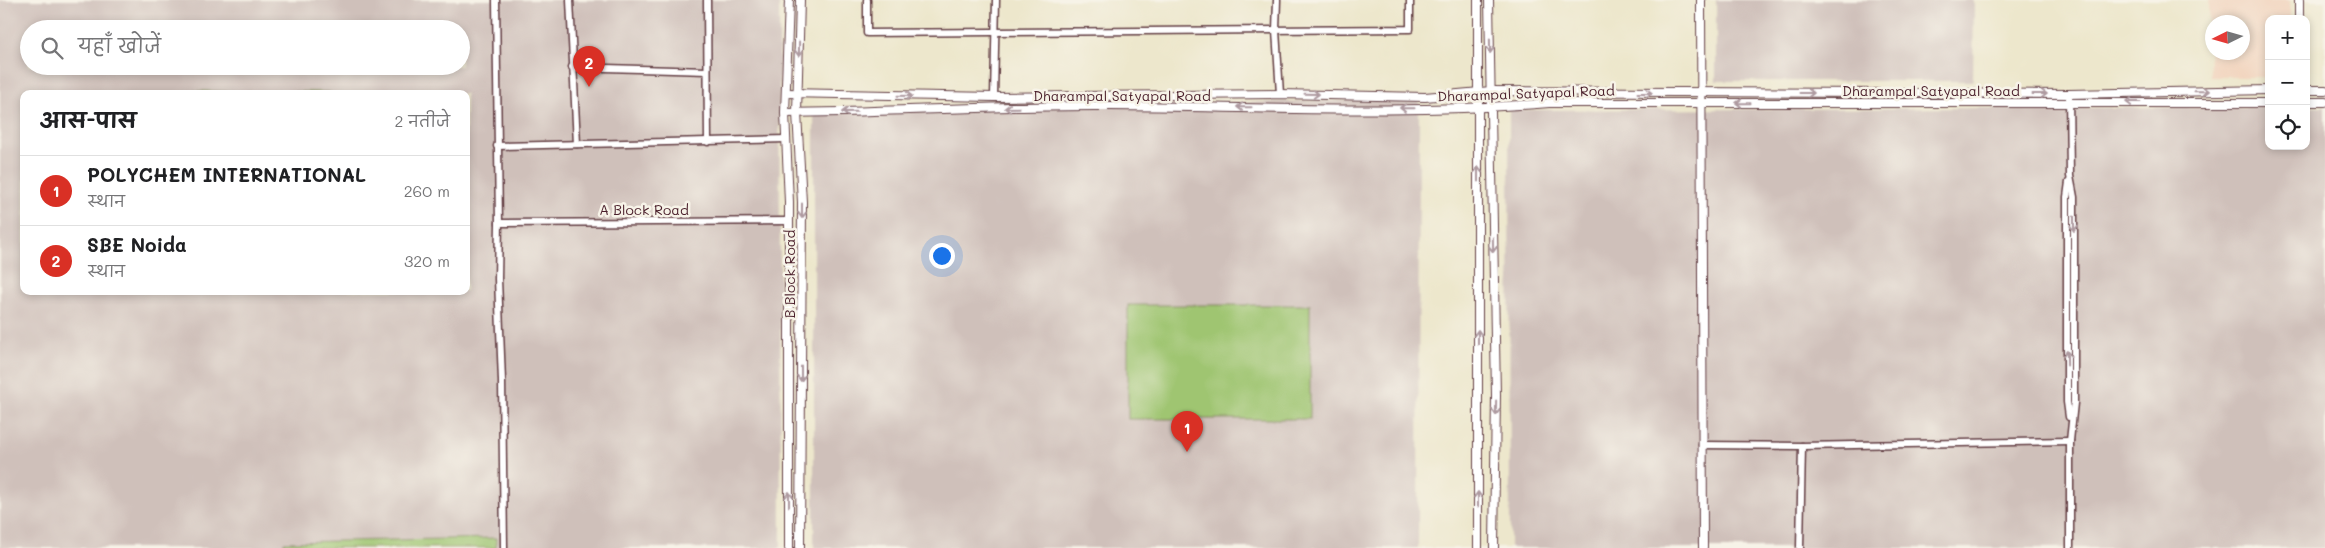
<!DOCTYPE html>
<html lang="hi">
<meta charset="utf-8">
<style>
body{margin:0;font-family:Mali,"Playpen Sans Deva",sans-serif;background:#f6f6f6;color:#202124}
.controls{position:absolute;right:15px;top:15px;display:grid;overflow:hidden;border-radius:10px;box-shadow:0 2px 8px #0003}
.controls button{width:45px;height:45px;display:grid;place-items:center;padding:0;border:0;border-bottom:1px solid #e0e0e0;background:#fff;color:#202124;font:25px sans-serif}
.compass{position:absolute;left:2205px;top:15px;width:45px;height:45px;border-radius:50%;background:#fff;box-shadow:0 2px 8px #0003;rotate:265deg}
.you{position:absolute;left:941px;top:255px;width:18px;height:18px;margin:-12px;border:4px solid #fff;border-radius:50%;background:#1a73e8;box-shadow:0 0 0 8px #1a73e833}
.badge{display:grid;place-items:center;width:32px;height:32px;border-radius:50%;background:#d93025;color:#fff;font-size:16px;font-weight:700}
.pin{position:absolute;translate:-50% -41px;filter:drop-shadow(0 1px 2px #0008)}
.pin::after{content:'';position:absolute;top:26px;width:18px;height:15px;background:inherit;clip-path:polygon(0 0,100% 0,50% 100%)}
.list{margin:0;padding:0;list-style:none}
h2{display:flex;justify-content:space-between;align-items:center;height:65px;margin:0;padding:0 20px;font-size:21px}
h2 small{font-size:16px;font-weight:400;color:#757577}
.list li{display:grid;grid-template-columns:32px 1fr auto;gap:15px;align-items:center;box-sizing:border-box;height:70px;padding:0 20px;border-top:1px solid #e0e0e0}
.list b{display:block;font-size:19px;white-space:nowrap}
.list p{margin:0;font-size:16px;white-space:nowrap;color:#757577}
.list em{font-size:16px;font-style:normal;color:#757577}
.icon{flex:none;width:28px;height:28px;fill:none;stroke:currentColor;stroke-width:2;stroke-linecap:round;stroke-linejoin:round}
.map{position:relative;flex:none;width:2325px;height:548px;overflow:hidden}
.search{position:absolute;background:#fff;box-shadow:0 2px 8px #0003;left:20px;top:20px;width:450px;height:55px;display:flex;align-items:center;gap:12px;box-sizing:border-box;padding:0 18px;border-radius:28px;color:#757577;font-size:19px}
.panel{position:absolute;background:#fff;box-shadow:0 2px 8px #0003;left:20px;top:90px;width:450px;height:205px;border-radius:10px}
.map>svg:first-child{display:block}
.built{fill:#f2d4be;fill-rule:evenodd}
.industrial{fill:#cfc0ba;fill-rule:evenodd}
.green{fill:#9fc571;stroke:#74724e}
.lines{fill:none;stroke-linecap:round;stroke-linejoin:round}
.minor-casing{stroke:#623d43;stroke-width:9}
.tertiary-casing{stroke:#623d43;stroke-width:10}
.minor{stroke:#fff;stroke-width:6}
.tertiary{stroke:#fff;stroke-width:8}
.oneway{stroke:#ae9aa0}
.labels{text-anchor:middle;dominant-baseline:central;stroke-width:5;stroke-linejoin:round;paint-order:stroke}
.street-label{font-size:14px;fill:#4a1f2b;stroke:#f7f3e8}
</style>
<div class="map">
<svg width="2325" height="548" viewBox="0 0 2325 548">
<rect width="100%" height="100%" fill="#f7f3e8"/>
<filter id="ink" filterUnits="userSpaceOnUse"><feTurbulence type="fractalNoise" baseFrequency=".02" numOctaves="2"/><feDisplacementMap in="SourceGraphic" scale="10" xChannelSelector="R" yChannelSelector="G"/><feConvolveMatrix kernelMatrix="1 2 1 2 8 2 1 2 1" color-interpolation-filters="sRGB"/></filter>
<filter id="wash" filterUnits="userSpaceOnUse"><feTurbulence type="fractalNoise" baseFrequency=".0096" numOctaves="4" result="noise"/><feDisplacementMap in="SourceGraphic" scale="20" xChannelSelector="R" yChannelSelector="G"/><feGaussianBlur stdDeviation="1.12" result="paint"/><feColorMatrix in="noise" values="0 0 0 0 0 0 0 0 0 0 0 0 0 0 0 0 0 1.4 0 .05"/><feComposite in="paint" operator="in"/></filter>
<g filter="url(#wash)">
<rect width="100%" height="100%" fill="#ede7cc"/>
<!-- built -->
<path class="built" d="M2209 0H2290V19H2269V77H2210ZM2212 22H2242V52H2212Z"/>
<!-- industrial -->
<g class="industrial">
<path d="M0 0H779L781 548H0ZM29 29H461V66H29ZM24 94H466V291H24Z"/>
<polygon points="1716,0 1974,0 1973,81 1716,81"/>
<polygon points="1419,99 1418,548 814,548 814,110"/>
<polygon points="2269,107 2269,146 2306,146 2306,107 2325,107 2325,548 1510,548 1509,110"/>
</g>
<!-- green -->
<g class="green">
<polygon points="194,91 330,92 330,94 194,94"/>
<rect x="1128" y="305" width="182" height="114"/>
<polygon points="496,538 496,548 284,548 284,542"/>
</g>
</g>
<g filter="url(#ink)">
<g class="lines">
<!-- minor casing -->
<g class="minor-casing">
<g id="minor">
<polyline points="496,0 499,223 498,279 502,381 504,548"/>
<polyline points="570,0 577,144"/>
<polyline points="707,0 708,142"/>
<polyline points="867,0 867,33 1410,29 1410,0"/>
<polyline points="1277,0 1276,30 1280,94"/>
<polyline points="572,67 707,71"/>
<polyline points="2069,94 2070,176 2074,197 2074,403 2070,441 2070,548"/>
<polyline points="994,97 996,0"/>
<polyline points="497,146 786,139"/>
<polyline points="2069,182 2067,197 2067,402 2069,417"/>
<polyline points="499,223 789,221"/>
<polyline points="1702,445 1802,446 2070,441"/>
<polyline points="1800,548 1802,446"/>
</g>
</g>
<!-- tertiary casing -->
<g class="tertiary-casing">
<g id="tertiary">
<polyline points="789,0 785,113 789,202 789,548"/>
<polyline points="1478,0 1478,548"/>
<polyline points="1489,0 1496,395 1494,548"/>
<polyline points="1701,0 1703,548"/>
<polyline points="2299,0 2299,19"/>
<polyline points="2306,90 2325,90"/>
<polyline points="786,93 994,97 1280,94 1425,97 1491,91 2069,94 2269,90"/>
<polyline points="2306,102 2325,102"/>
<path d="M785 113C893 112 1002 105 1111 106 1257 107 1403 115 1549 103H2269"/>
<polyline points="800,548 802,202 797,113 800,0"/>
</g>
</g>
<!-- minor -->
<use href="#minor" class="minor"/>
<!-- tertiary -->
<use href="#tertiary" class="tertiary"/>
</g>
<!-- one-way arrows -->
<defs><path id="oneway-shaft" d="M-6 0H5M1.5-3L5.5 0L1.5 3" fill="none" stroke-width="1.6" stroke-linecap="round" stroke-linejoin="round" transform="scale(1.25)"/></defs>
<g class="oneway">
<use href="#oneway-shaft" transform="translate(1490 46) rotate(89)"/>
<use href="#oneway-shaft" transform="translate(799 49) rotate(91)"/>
<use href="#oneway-shaft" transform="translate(2202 91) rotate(-1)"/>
<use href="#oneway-shaft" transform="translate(1645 93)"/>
<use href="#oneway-shaft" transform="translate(1807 93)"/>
<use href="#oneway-shaft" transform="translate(1312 94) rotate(1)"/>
<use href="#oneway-shaft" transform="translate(2040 94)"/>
<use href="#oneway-shaft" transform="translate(905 96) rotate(1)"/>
<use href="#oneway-shaft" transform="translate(2133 102) rotate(-180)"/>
<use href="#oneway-shaft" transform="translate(1743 103) rotate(-179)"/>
<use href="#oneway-shaft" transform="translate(1244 107) rotate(-179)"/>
<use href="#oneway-shaft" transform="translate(1012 108) rotate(179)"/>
<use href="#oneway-shaft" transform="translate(1407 108) rotate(-179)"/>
<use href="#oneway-shaft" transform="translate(849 112) rotate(179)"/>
<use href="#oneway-shaft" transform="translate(1478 174) rotate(-90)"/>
<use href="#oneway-shaft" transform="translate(802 211) rotate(90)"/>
<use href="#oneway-shaft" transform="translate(2074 224) rotate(90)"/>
<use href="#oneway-shaft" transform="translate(1493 245) rotate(89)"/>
<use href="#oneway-shaft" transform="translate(1478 337) rotate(-90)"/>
<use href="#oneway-shaft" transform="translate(2067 358) rotate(-91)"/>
<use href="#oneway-shaft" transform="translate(801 374) rotate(90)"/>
<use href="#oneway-shaft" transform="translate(1496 408) rotate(91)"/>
<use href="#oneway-shaft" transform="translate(789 499) rotate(-90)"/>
<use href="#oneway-shaft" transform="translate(1478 499) rotate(-90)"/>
</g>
</g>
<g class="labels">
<!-- street labels -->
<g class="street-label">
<text x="1931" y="90">Dharampal Satyapal Road</text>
<text transform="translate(1526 93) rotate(-2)">Dharampal Satyapal Road</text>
<text x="1122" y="95">Dharampal Satyapal Road</text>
<text x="644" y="209">A Block Road</text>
<text transform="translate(789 274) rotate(-90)">B Block Road</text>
</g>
</g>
</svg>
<div class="controls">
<button>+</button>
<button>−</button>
<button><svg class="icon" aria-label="locate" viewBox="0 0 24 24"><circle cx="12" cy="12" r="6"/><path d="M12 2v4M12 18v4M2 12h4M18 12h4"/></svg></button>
</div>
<svg class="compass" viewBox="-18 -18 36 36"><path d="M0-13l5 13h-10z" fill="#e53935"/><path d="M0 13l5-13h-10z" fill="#757577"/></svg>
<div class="you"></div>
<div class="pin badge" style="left:1187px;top:452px">1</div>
<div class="pin badge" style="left:589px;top:87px">2</div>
<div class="search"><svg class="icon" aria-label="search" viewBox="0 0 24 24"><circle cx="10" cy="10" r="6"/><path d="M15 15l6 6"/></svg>यहाँ खोजें</div>
<section class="panel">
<h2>आस-पास<small>2 नतीजे</small></h2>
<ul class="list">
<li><span class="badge">1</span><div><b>POLYCHEM INTERNATIONAL</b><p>स्थान</p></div><em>260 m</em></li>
<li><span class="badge">2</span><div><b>SBE Noida</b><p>स्थान</p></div><em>320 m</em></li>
</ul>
</section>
</div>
